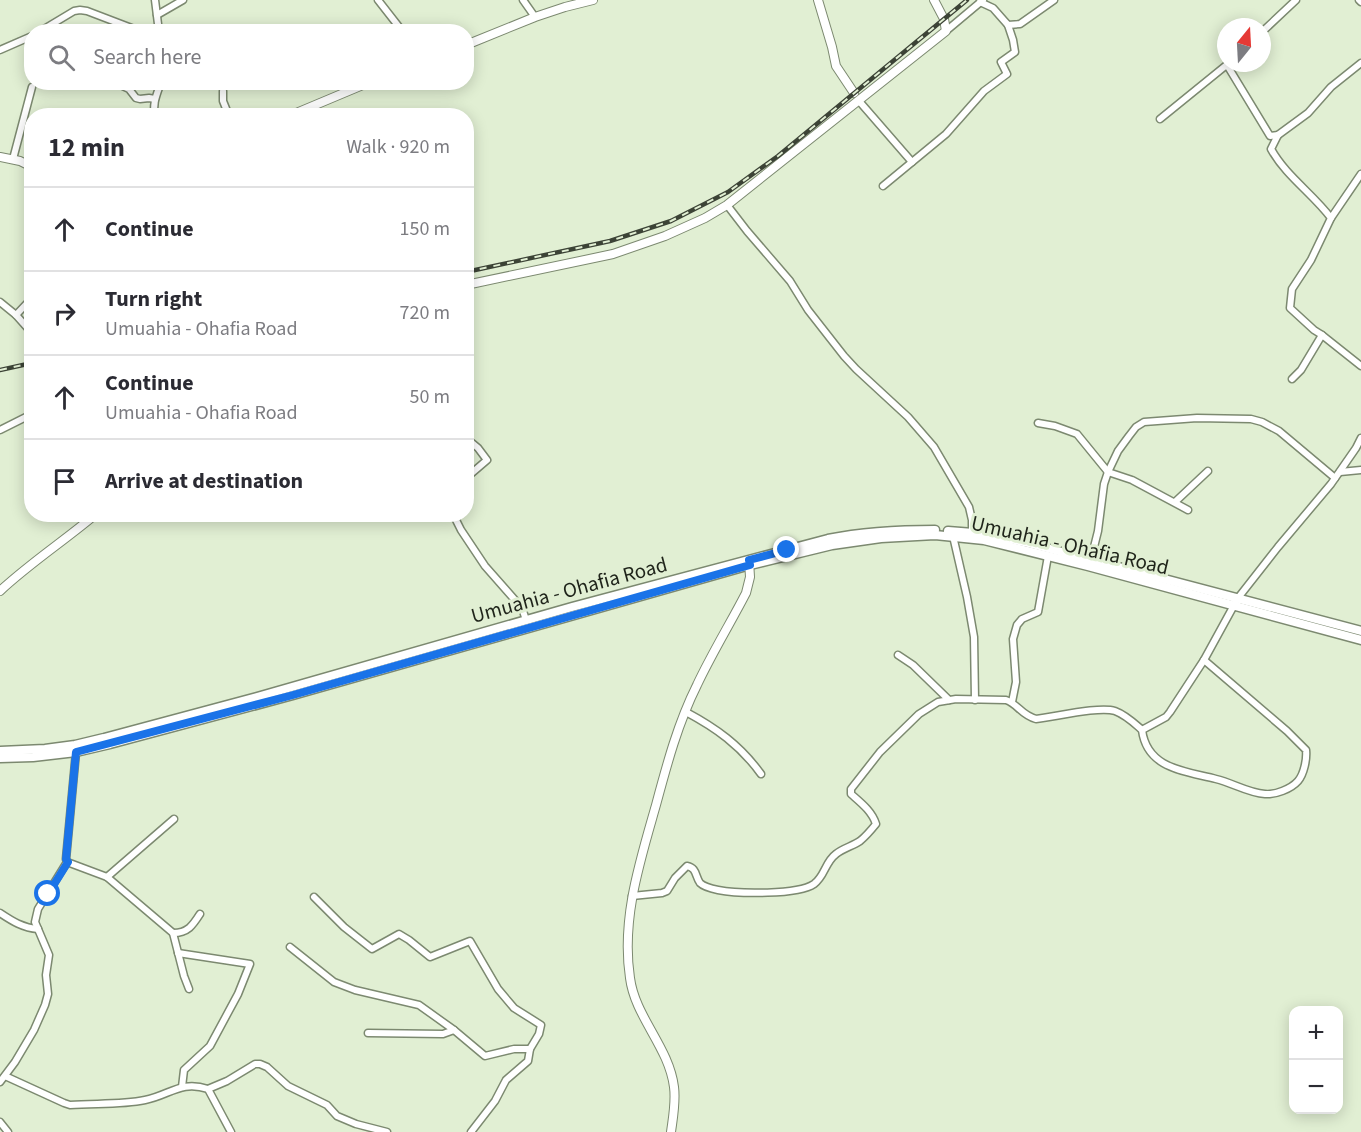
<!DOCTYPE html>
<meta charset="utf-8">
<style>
body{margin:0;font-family:"Source Sans 3",sans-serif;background:#f7f7f7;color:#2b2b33}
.controls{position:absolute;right:18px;bottom:18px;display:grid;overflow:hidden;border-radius:12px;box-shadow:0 3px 15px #0003}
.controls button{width:54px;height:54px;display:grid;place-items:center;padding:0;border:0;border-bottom:2px solid #e1e1e2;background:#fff;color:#2b2b33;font:30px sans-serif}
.compass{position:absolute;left:1217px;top:18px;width:54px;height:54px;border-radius:50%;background:#fff;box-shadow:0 3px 15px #0003;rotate:18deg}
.stop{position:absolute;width:18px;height:18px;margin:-14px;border:4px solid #1a73e8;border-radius:50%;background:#fff}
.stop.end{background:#1a73e8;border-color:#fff;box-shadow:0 2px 6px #0008}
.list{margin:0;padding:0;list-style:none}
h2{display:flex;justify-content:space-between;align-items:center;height:78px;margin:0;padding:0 24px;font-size:26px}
h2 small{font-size:20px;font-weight:400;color:#7c7c81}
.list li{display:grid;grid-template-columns:39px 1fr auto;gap:18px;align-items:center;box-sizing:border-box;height:84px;padding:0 24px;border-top:2px solid #e1e1e2}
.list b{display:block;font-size:22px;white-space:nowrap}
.list p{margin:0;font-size:20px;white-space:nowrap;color:#7c7c81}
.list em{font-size:20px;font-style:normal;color:#7c7c81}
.icon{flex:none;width:33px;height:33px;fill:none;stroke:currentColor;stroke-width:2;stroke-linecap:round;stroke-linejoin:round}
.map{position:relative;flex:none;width:1361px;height:1132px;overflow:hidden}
.search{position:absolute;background:#fff;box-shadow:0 3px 15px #0003;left:24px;top:24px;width:450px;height:66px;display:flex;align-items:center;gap:15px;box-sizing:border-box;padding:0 21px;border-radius:24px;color:#7c7c81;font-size:22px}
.panel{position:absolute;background:#fff;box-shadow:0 3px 15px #0003;left:24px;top:108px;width:450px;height:414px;border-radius:24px}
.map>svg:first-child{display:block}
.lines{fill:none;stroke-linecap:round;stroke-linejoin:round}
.minor-casing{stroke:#7c8970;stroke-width:9}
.tertiary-casing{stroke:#7c8970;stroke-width:10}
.secondary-casing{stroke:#7c8970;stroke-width:11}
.minor{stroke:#fff;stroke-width:6}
.tertiary{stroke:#fff;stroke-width:8}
.secondary{stroke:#fff;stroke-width:8}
.rail-casing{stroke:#3c4336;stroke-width:4.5}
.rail{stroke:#e1efd3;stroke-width:2;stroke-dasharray:7;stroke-linecap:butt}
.route{stroke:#1a73e8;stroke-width:8}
.labels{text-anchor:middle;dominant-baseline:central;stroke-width:6;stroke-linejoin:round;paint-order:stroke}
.street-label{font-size:21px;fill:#1f241a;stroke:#e1efd3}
</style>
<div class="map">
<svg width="1361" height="1132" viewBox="0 0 1361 1132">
<rect width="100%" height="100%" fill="#e1efd3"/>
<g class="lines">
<!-- minor casing -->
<g class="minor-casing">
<g id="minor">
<polyline points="155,0 159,32"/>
<polyline points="378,0 403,32"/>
<polyline points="523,0 535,17"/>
<polyline points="1359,0 1361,2"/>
<polyline points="980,2 993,8 1008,25 1020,24 1054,0"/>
<polyline points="157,15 183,0"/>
<polyline points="946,31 983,0"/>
<polyline points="39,32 74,11 80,10 87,11 142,32"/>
<polyline points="1262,32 1296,0"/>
<polyline points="0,50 32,36"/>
<polyline points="1227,65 1270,136 1278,135 1308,113 1331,87 1361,63"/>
<polyline points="114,82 129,89 136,98 140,99 149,98 155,99"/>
<polyline points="223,91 223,101 229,116"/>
<polyline points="859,101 912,162"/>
<path d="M155 116C152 104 157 94 161 82"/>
<polyline points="1160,119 1229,63"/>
<path d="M1278 135 1271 149C1286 176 1312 193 1331 218L1311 260 1292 289 1290 308 1314 330 1322 335 1301 370 1292 379"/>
<polyline points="13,159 32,87"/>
<polyline points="883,186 946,134 984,91 1007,74 1001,62 1015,52 1013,40 1008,25"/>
<polyline points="727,205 747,231 790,281 808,310 844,356 856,369 908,417 934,447 969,507 972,520 972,533"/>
<polyline points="1331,218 1361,174"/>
<polyline points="0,302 16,315 32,333"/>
<polyline points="16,315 32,298"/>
<polyline points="1322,335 1361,366"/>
<polyline points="1038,423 1055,426 1077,434 1108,472 1132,480 1188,510"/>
<polyline points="0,430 32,414"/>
<polyline points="466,438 478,448 487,460 466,478"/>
<polyline points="1340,472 1361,470"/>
<polyline points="1175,502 1208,471"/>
<polyline points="453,514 461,530 485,566 522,608 526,620"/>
<polyline points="953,536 967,597 974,637 975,700"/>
<polyline points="1091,559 1098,531 1104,484 1108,472 1118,451 1129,436 1136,427 1144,422 1197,418 1251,419 1262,422 1279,431 1335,478"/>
<polyline points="898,655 913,665 949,700"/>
<polyline points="1012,702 1016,682 1013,639 1017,625 1022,619 1038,612 1048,556"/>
<path d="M686 712C716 728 740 745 761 774"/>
<polyline points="1142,730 1166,717 1170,712 1204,660 1238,598 1278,547 1331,484 1356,448 1361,438"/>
<path d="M76 752 66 859 67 862 107 877 173 933C188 933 193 925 200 914"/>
<polyline points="107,877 174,819"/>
<path d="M632 896 662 893 667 891 675 878 687 866C697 868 695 876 700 883 704 887 713 889 718 890 738 894 798 895 814 884 825 876 825 862 836 854 843 848 853 846 860 841 866 836 872 829 876 824 872 811 860 802 851 794V789L880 752 919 714 938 702 956 699 1006 700C1018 704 1021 715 1036 719 1055 717 1099 706 1115 711 1126 715 1134 723 1142 730 1147 769 1185 771 1216 779 1233 783 1248 793 1265 794 1275 795 1291 789 1298 781 1304 774 1307 759 1306 750L1287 731 1204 660"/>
<polyline points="314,897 344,927 372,949 399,934 409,940 430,957 470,941 498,989 514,1008 541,1025 539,1034 530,1049 528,1061 506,1080 495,1101 471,1132"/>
<path d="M0 913C12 921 23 928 38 929"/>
<polyline points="173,933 184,976 189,989"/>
<polyline points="290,947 334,982 355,990 419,1005 454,1030 485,1056 514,1049 530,1049"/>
<polyline points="178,953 250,964 238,994 210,1046 184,1070 182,1087"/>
<polyline points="368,1033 443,1034 454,1030"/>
<path d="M5 1076 64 1103 70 1105C95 1103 121 1105 145 1100 170 1095 181 1080 208 1089L231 1132"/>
<polyline points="0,1082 15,1062 34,1030 45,1005 48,994 46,975 49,955 35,922 38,909 67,862"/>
<polyline points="208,1089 227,1081 255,1064 260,1064 267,1067 288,1086 327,1105 337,1116 356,1124 387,1132"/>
<polyline points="0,1122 8,1132"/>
</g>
</g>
<!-- tertiary casing -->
<g class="tertiary-casing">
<g id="tertiary">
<polyline points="818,0 832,47 836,66 854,93"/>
<polyline points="466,45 535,17 565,7 593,0"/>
<polyline points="289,116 370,82"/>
<polyline points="0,157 20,161 32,167"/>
<polyline points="466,285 613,254 665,236 705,218 727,205 946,31 944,19 934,0"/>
<path d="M0 591C30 563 64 541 96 514"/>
<path d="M671 1132C673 1117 676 1102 674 1087 669 1047 635 1017 630 978 621 919 640 861 656 805 667 764 678 723 697 685 712 653 730 624 746 593L750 577 749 561"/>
</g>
</g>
<!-- secondary casing -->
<g class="secondary-casing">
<g id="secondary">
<polyline points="948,531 986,534 1024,542 1361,631"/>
<path d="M0 751 45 749 75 745 104 738 257 697 572 607 828 539C863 532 899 530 935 530"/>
<polyline points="0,758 33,757 76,752 110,744 293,695 750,565 832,545 881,538 935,535 984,540 1088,566 1361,640"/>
</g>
</g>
<!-- minor -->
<use href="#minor" class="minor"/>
<!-- tertiary -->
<use href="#tertiary" class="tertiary"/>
<!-- secondary -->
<use href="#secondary" class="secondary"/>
<!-- rail casing -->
<g class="rail-casing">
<g id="rail">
<polyline points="466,272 610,241 671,221 728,192 778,156 967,0"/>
<polyline points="0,370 32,363"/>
</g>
</g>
<!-- rail -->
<use href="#rail" class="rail"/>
</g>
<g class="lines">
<!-- route -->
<polyline class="route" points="48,894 68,862 66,859 76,752 293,695 750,565 749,560 787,550"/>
</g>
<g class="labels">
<!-- street labels -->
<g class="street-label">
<text transform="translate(1070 545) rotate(13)">Umuahia - Ohafia Road</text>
<text transform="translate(569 590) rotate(-15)">Umuahia - Ohafia Road</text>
</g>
</g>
</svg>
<div class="controls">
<button>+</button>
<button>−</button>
</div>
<svg class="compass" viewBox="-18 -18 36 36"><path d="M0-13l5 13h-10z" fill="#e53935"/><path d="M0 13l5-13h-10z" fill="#7c7c81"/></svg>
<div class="stop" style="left:48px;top:894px"></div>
<div class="stop end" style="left:787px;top:550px"></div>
<div class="search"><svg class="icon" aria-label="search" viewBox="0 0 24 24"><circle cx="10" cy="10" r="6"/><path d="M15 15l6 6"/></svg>Search here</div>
<section class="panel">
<h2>12 min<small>Walk · 920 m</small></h2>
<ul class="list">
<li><svg class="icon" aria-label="ahead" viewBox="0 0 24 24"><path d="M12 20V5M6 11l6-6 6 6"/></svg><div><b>Continue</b></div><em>150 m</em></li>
<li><svg class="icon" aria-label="right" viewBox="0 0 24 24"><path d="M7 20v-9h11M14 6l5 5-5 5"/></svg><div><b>Turn right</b><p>Umuahia - Ohafia Road</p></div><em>720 m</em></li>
<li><svg class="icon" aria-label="ahead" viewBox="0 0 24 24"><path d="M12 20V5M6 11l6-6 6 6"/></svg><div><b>Continue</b><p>Umuahia - Ohafia Road</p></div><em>50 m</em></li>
<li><svg class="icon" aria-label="arrive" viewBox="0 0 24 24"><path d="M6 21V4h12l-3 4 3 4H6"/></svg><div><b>Arrive at destination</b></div></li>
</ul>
</section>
</div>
